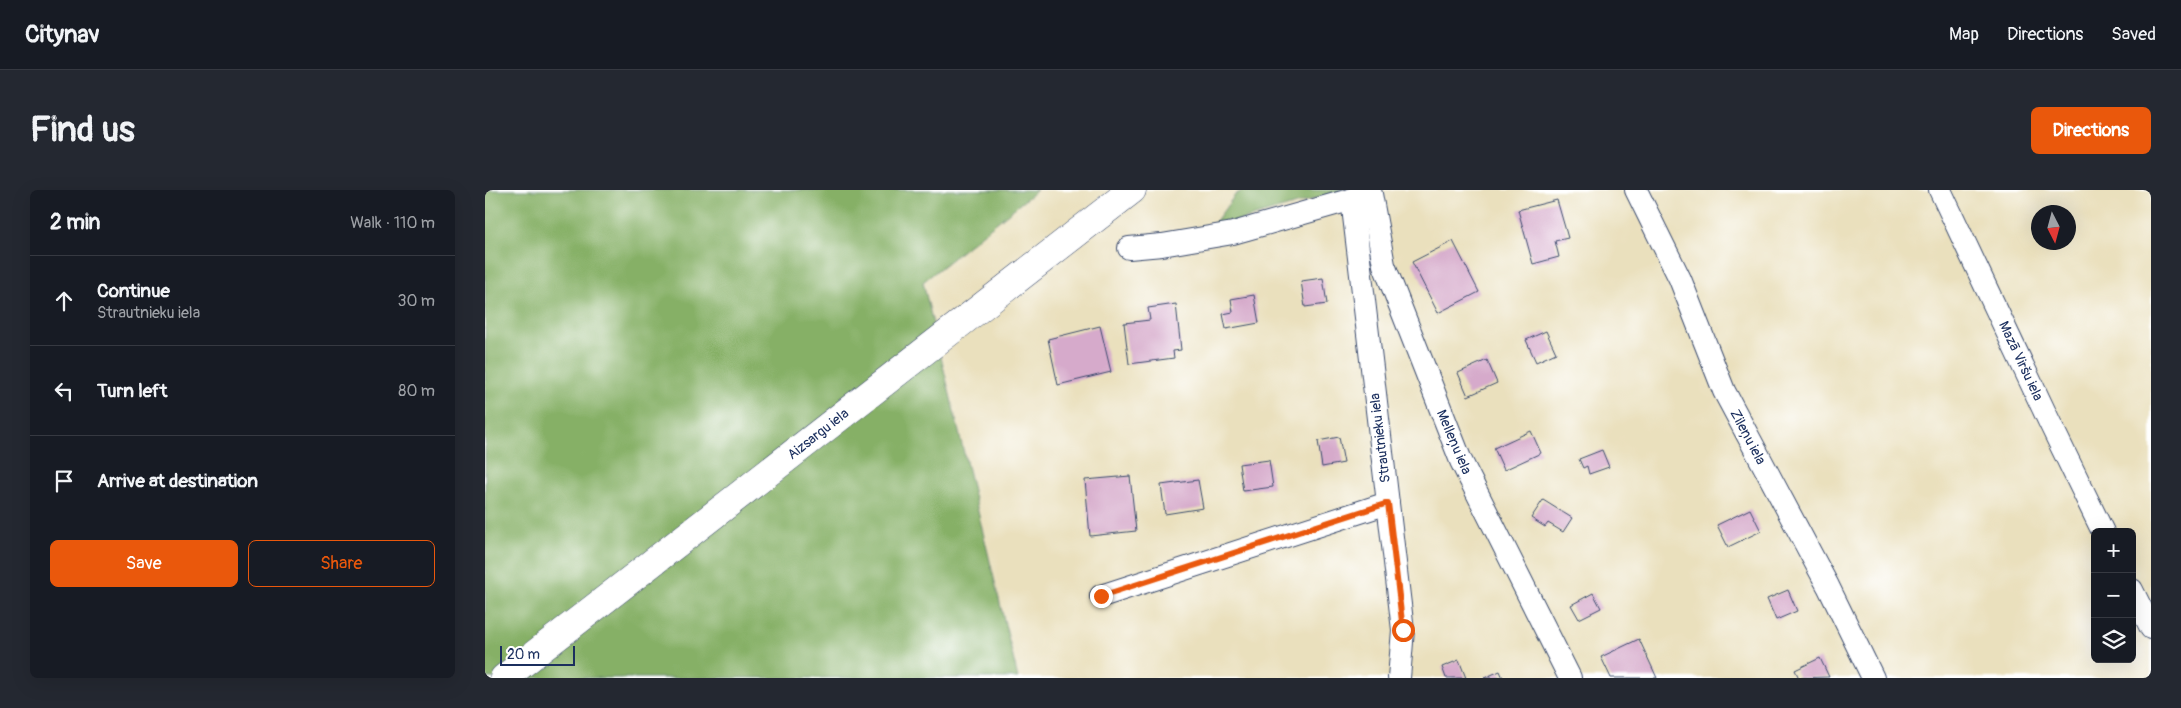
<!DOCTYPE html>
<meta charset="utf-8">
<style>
body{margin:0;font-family:Pangolin,sans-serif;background:#242831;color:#f1f3f6}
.controls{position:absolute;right:15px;bottom:15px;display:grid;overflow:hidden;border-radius:8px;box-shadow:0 5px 20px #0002}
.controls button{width:45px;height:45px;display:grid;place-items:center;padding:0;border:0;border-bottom:1px solid #363941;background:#171b24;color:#f1f3f6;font:25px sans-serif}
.compass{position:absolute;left:1546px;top:15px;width:45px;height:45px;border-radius:50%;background:#171b24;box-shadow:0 5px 20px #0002;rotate:174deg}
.scale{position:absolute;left:15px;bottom:12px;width:75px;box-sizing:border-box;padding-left:5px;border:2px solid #1b2f5e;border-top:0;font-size:14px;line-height:18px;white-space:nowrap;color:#1b2f5e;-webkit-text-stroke:4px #fff;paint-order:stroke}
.stop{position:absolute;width:15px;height:15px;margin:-11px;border:4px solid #ea580c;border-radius:50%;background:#fff}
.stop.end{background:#ea580c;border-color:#fff;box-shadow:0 1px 5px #0008}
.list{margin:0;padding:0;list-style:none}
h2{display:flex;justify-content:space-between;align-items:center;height:65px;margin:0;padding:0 20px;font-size:21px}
h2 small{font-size:16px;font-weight:400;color:#9ea1a6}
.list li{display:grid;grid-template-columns:32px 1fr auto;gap:15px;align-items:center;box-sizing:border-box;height:90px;padding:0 20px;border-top:1px solid #363941}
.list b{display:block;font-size:19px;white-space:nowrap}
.list p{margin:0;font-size:16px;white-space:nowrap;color:#9ea1a6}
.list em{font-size:16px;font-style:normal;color:#9ea1a6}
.actions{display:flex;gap:10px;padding:15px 20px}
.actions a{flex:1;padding:11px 0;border:1px solid #ea580c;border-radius:8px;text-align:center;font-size:18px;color:#ea580c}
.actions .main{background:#ea580c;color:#fff}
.icon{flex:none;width:28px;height:28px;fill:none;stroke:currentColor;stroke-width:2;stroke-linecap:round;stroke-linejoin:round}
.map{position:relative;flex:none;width:1666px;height:488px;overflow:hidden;border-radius:8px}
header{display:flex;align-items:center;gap:30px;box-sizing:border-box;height:70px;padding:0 25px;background:#171b24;border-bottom:1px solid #363941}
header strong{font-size:24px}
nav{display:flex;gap:28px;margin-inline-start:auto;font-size:18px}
.intro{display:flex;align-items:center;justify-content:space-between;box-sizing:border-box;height:120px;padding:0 30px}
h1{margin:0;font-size:35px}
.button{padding:12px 22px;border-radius:8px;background:#ea580c;color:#fff;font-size:18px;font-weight:700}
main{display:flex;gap:30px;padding:0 30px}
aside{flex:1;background:#171b24;border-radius:8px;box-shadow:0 5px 20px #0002}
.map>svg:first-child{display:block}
.forest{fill:#86b066;stroke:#507062}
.building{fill:#d6aacb}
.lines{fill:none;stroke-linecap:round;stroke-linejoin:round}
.minor-casing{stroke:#3a4a6c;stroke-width:24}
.trunk-casing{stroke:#3a4a6c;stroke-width:29}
.minor{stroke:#fff;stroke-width:22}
.trunk{stroke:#fff;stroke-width:28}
.route{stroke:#ea580c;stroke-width:6}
.labels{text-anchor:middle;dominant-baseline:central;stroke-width:4.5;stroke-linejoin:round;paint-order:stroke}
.street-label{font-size:14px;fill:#1b2f5e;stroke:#fff}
</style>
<header>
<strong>Citynav</strong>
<nav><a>Map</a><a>Directions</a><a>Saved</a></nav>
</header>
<div class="intro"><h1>Find us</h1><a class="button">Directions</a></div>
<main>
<aside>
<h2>2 min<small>Walk · 110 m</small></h2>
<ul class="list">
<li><svg class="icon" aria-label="ahead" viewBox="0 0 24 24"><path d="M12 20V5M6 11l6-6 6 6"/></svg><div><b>Continue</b><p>Strautnieku iela</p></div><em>30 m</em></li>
<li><svg class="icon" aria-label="left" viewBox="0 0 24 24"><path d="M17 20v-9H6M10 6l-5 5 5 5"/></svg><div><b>Turn left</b></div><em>80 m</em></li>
<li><svg class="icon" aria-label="arrive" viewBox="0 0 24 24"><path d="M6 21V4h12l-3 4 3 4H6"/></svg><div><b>Arrive at destination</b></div></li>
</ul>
<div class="actions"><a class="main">Save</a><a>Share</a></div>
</aside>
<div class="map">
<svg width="1666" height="488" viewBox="0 0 1666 488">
<rect width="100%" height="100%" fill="#fff"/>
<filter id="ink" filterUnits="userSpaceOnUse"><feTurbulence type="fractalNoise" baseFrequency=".02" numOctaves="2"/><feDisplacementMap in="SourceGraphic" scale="10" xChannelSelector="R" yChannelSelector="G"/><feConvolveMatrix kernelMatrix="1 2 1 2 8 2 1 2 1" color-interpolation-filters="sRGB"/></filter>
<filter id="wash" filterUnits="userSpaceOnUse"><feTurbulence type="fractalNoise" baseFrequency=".0096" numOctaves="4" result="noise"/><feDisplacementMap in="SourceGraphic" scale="20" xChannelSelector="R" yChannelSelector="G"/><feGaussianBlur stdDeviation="1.12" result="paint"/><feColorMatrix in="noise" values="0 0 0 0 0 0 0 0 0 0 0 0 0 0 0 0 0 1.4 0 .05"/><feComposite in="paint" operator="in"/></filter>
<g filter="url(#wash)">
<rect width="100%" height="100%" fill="#eae0bd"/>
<!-- forest -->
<g class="forest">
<polygon points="0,0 552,0 438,92 533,488 0,488"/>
<polygon points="758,0 861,0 725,39 750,5"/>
</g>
<g id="blocks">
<!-- building -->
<g class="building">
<polygon points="1072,10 1083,48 1070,51 1074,67 1048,74 1033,20"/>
<polygon points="968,51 994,102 953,123 927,72"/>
<polygon points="838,88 842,114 820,117 816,91"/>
<polygon points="769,105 774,133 741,139 738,124 748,122 746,109"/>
<polygon points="691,114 696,160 688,161 689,168 644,174 639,133 665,130 663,118"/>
<polygon points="615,136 626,182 573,195 563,149"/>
<polygon points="1061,141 1071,163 1051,172 1041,150"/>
<polygon points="1002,170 1012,193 983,206 973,183"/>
<polygon points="1046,241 1056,263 1019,280 1009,258"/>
<polygon points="854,247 859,273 837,277 833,251"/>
<polygon points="1117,260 1124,277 1104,284 1102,276 1098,278 1094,269"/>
<polygon points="784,270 788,297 758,301 754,274"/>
<polygon points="645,286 651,341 605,346 600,290"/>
<polygon points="713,290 718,318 680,324 676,295"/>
<polygon points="1058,310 1087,328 1078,342 1063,333 1060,337 1046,328"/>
<polygon points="1265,319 1276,341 1243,357 1232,335"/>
<polygon points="1303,400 1312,421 1291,430 1282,409"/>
<polygon points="1108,403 1116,418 1094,429 1086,415"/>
<polygon points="1154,449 1172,488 1126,488 1116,467"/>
<polygon points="1335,468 1344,487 1314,488 1310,480"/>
<polygon points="974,470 981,488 961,488 957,477"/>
<polygon points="1015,481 1018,488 999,488"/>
</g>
</g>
</g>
<g filter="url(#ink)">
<use href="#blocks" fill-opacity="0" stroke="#3a4a6c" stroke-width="1"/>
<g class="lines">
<!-- minor casing -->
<g class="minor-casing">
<g id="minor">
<polyline points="1151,0 1195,89 1239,201 1343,396 1388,488"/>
<polyline points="1455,0 1564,231 1618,342"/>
<polyline points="886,4 899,75 976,271 1085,488"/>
<polyline points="867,9 918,440 914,488"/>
<polyline points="644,58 677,55 748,43 882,5"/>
<polyline points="1647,400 1666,438"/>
<polyline points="616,406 903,313"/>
</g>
</g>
<!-- trunk casing -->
<g class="trunk-casing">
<polyline id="trunk" points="19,488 647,0"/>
</g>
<!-- minor -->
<use href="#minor" class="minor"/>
<!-- trunk -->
<use href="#trunk" class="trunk"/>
</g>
</g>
<g class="lines" filter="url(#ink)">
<!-- route -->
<polyline class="route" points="616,406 903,313 918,440"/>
</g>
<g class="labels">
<!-- street labels -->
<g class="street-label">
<text transform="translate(1536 171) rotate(65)">Mazā Viršu iela</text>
<text transform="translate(333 244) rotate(-38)">Aizsargu iela</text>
<text transform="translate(1263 247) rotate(62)">Zileņu iela</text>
<text transform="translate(895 248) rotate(-97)">Strautnieku iela</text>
<text transform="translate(969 252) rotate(67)">Melleņu iela</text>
</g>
</g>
</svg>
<div class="controls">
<button>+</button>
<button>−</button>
<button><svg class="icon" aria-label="layers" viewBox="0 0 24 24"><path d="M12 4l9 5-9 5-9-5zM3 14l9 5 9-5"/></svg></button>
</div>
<svg class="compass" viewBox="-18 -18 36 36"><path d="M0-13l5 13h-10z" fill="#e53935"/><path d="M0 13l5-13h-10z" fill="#9ea1a6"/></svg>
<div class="scale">20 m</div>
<div class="stop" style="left:918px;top:440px"></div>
<div class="stop end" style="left:616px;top:406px"></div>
</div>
</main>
